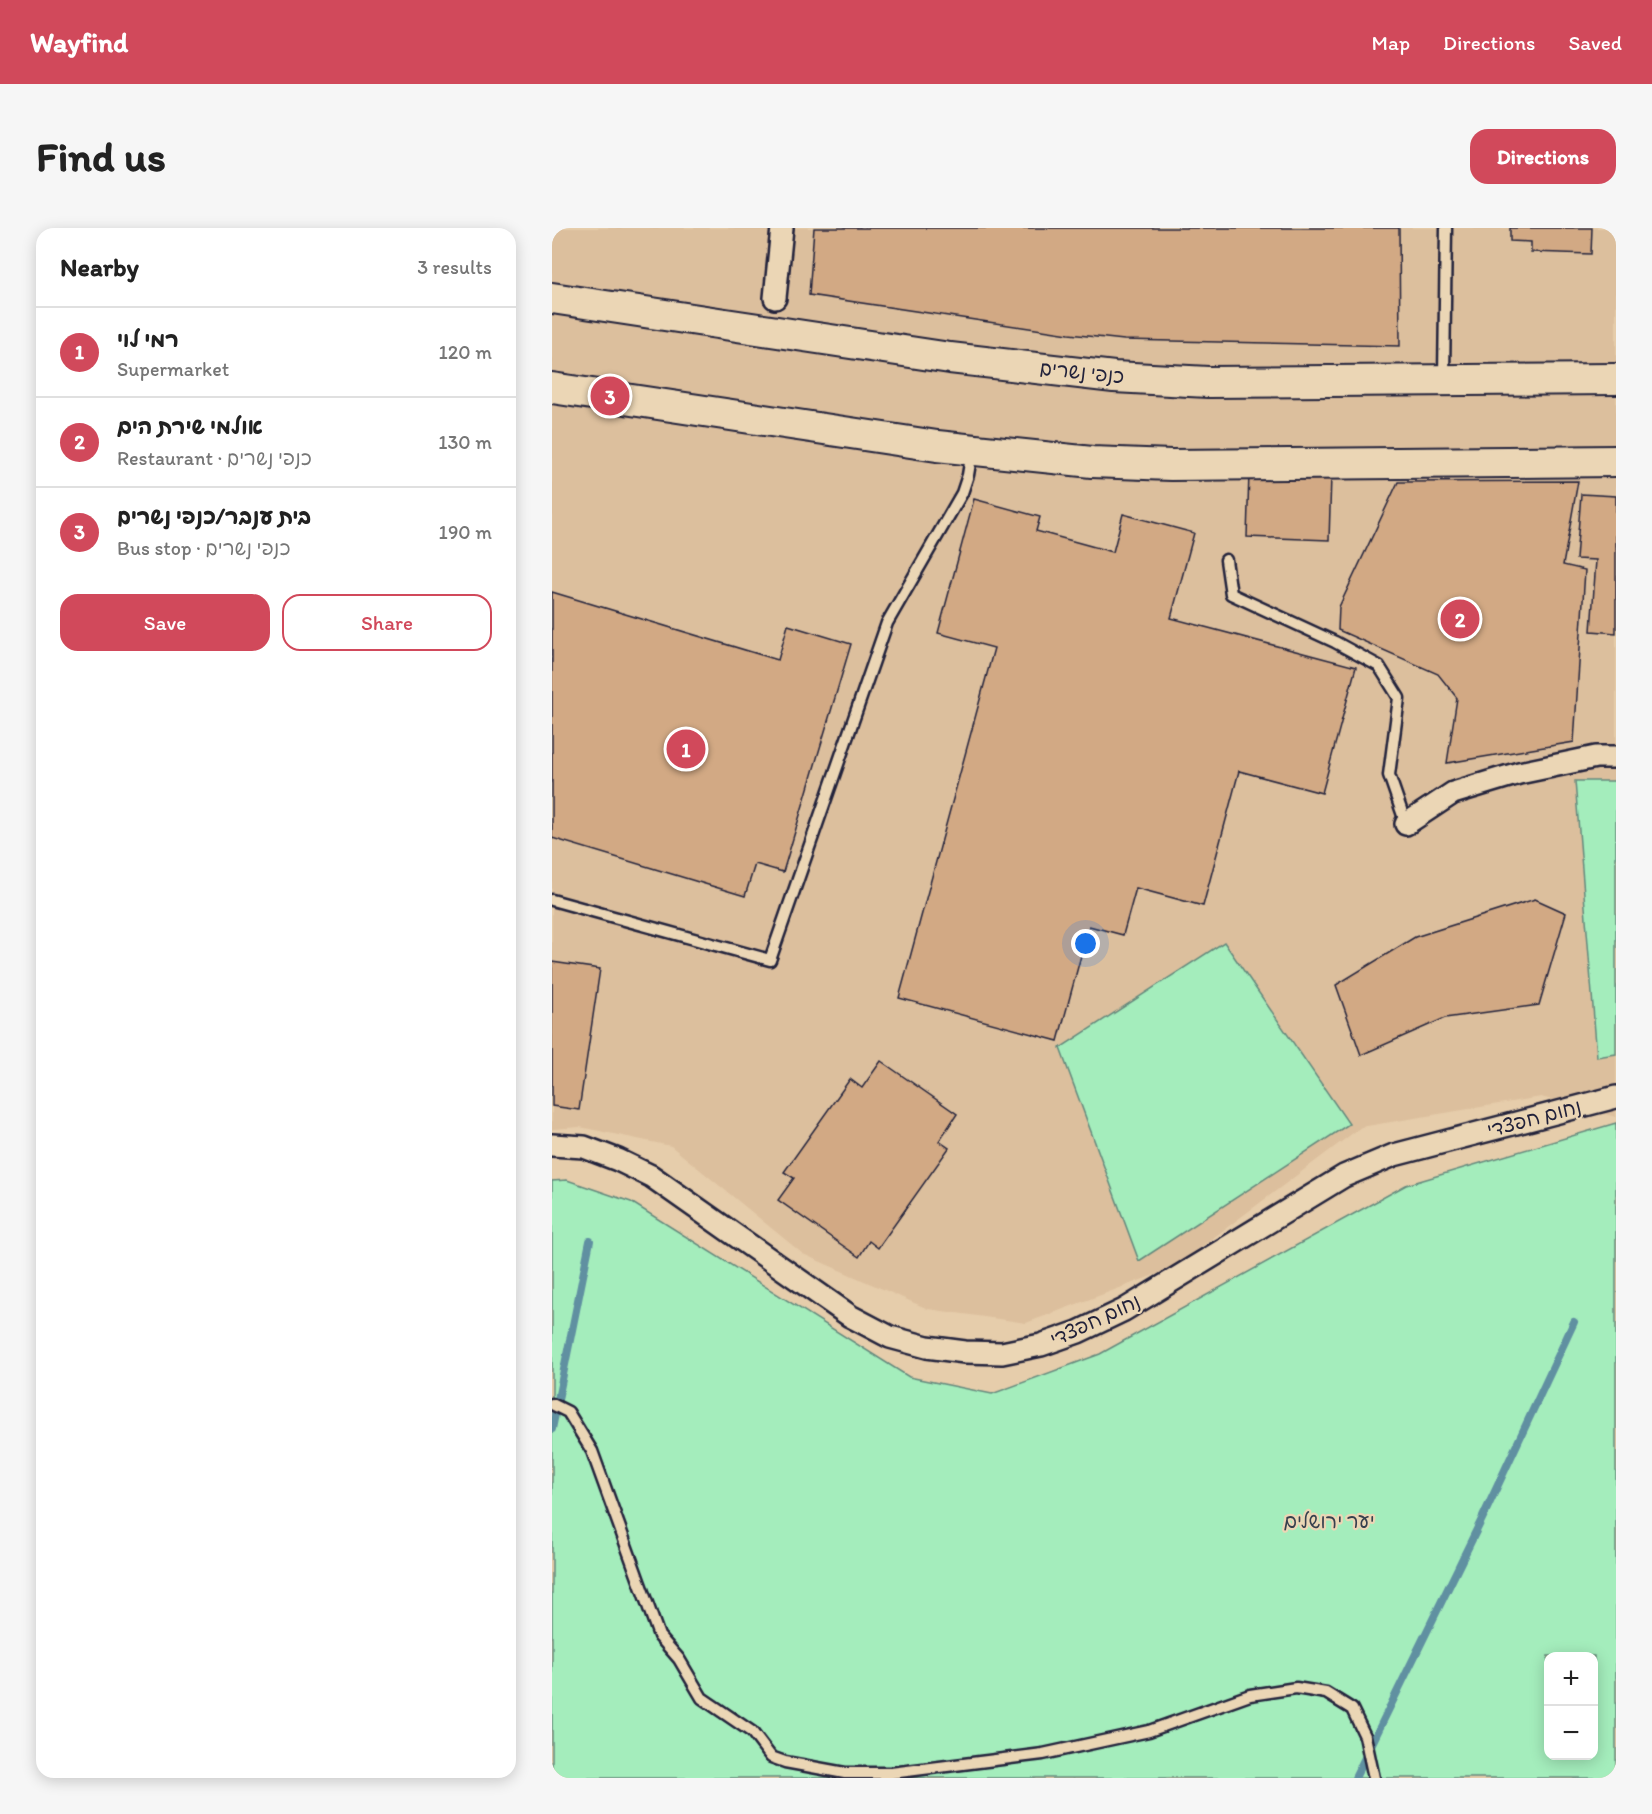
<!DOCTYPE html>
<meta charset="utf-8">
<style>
body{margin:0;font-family:Itim,"Playpen Sans Hebrew",sans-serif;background:#f6f6f6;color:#222}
.controls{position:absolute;right:18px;bottom:18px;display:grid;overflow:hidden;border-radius:12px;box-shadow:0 3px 15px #0003}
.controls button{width:54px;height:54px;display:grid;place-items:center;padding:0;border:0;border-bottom:2px solid #e0e0e0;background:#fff;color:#222;font:30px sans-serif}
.you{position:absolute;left:534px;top:716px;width:21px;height:21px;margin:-15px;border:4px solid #fff;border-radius:50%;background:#1a73e8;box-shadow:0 0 0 9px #1a73e833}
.badge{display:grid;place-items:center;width:39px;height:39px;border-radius:50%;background:#d1495b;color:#fff;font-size:20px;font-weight:700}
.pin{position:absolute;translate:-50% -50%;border:3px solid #fff;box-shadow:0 2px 6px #0006}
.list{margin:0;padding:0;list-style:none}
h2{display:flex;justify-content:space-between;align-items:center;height:78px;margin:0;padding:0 24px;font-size:26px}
h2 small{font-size:20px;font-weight:400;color:#767676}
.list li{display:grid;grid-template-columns:39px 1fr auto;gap:18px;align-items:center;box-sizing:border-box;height:90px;padding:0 24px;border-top:2px solid #e0e0e0}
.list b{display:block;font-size:22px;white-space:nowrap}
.list p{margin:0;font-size:20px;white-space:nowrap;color:#767676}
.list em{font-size:20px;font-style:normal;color:#767676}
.actions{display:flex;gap:12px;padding:18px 24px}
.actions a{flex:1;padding:14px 0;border:2px solid #d1495b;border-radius:18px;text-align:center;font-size:21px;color:#d1495b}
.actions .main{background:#d1495b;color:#fff}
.map{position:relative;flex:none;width:1064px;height:1550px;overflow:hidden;border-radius:18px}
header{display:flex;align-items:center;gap:36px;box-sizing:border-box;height:84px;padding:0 30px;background:#d1495b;color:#fff}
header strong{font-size:28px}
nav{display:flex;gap:33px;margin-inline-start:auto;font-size:21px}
.intro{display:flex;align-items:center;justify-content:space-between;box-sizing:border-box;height:144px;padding:0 36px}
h1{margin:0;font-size:42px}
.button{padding:15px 27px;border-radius:18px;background:#d1495b;color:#fff;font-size:21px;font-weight:700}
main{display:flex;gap:36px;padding:0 36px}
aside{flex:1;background:#fff;border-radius:18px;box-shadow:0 3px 15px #0003}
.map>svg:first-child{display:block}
.built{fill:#dcbf9d}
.green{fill:#a4edbc;stroke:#63887c;stroke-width:1.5;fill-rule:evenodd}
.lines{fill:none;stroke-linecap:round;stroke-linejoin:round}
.stream{stroke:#6090a1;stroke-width:8}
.building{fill:#d2a984;stroke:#22223b;stroke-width:1.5}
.lane-casing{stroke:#22223b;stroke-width:15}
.street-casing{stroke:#22223b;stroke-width:26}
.secondary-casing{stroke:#22223b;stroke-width:34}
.lane{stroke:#ebd6b5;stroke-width:10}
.street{stroke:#ebd6b5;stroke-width:21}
.secondary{stroke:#ebd6b5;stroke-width:30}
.labels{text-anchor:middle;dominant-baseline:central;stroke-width:4.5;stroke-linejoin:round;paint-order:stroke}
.street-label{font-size:20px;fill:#22223b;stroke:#ebd6b5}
.park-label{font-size:20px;fill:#36404e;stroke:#ebd6b5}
</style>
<header>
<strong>Wayfind</strong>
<nav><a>Map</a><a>Directions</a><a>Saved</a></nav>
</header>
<div class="intro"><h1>Find us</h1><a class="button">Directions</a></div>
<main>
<aside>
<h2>Nearby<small>3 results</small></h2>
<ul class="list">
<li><span class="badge">1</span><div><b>רמי לוי</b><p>Supermarket</p></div><em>120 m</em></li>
<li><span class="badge">2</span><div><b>אולמי שירת הים</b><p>Restaurant · כנפי נשרים</p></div><em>130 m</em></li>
<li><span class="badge">3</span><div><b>בית ענבר/כנפי נשרים</b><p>Bus stop · כנפי נשרים</p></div><em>190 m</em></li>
</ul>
<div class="actions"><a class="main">Save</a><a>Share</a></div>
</aside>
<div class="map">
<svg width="1064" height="1550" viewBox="0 0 1064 1550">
<rect width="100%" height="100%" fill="#e6cdab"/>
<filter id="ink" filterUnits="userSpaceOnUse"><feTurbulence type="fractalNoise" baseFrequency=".0167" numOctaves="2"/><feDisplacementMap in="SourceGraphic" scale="12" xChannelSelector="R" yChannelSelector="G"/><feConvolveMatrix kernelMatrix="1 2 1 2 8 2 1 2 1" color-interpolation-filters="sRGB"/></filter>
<g filter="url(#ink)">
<!-- built -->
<polygon class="built" points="0,0 1064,0 1064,889 989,869 809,899 621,1040 474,1095 376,1081 251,1026 119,918 28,899 0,901"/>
<!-- green -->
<g class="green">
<polygon points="1023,553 1064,553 1064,826 1045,829"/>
<polygon points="672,714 797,896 587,1033 508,820"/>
<path d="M1064 895V1550H0V953L15 952 79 974 357 1149 440 1166 548 1126 854 957ZM996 1428H1042V1528H996Z"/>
</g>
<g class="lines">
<!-- stream -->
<g class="stream">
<polyline points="0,1201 38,1013"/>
<polyline points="803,1550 931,1289 1022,1094"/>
</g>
</g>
<!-- building -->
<g class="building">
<polygon points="262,0 847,0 848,118 572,112 517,106 257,67"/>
<polygon points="958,0 1040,0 1039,26 979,24 979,14 958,13"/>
<polygon points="697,245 779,248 777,312 695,309"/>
<polygon points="1026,253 1011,337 1033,342 1022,514 895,535 905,470 886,446 786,402 787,379 846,254"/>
<polygon points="1029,266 1064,268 1064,405 1039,403 1044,332 1024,331"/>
<polygon points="422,271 488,289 484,303 561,324 571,286 642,305 619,390 804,439 770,565 687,543 651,678 584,660 571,707 537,698 506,813 347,770 442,420 386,405"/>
<polygon points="0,364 226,432 236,397 299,416 231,644 203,636 193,668 0,610"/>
<polygon points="983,671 1014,685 987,777 893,790 809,827 784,757 863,709"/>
<polygon points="0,734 48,741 27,882 0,878"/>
<polygon points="329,833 405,886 387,913 397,920 326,1020 317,1013 307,1029 226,972 242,950 232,944 298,851 310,860"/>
</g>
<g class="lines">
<!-- lane casing -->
<g class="lane-casing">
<g id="lane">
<polyline points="892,149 894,0"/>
<polyline points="674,332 679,366 783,414 827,438 847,470 837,547 854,596"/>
<polyline points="0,672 218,732 335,395 410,265 416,247 420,223"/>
<polyline points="0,1176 16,1184 40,1223 107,1408 127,1431 150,1470 200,1504 219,1529 233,1534 293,1545 339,1545 491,1526 597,1503 698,1467 744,1460 774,1465 800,1481 813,1508 822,1550"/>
</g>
</g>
<!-- street casing -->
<g class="street-casing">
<g id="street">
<polyline points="223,70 230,0"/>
<polyline points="854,596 901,565 967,545 1044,529 1064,529"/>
<polyline points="0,917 32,919 66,932 99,948 298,1088 338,1109 375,1119 413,1124 450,1125 489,1117 526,1104 572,1082 792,948 842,927 1064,869"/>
</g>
</g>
<!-- secondary casing -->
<g class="secondary-casing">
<g id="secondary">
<polyline points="0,70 398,130 562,149 656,154 1064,151"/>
<polyline points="0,160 385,218 540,234 619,237 1064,233"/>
</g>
</g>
<!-- lane -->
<use href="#lane" class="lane"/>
<!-- street -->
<use href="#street" class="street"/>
<!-- secondary -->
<use href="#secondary" class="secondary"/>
</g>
</g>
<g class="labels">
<!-- street labels -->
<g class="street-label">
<text transform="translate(530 144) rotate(6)">כנפי נשרים</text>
<text transform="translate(982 890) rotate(-15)">נחום חפצדי</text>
<text transform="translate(543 1092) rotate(-25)">נחום חפצדי</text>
</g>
<!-- park labels -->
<g class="park-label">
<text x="777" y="1293">יער ירושלים</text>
</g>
</g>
</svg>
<div class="controls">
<button>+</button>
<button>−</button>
</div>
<div class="you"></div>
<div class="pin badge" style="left:134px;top:521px">1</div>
<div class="pin badge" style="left:908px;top:391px">2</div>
<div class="pin badge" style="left:58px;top:168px">3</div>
</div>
</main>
